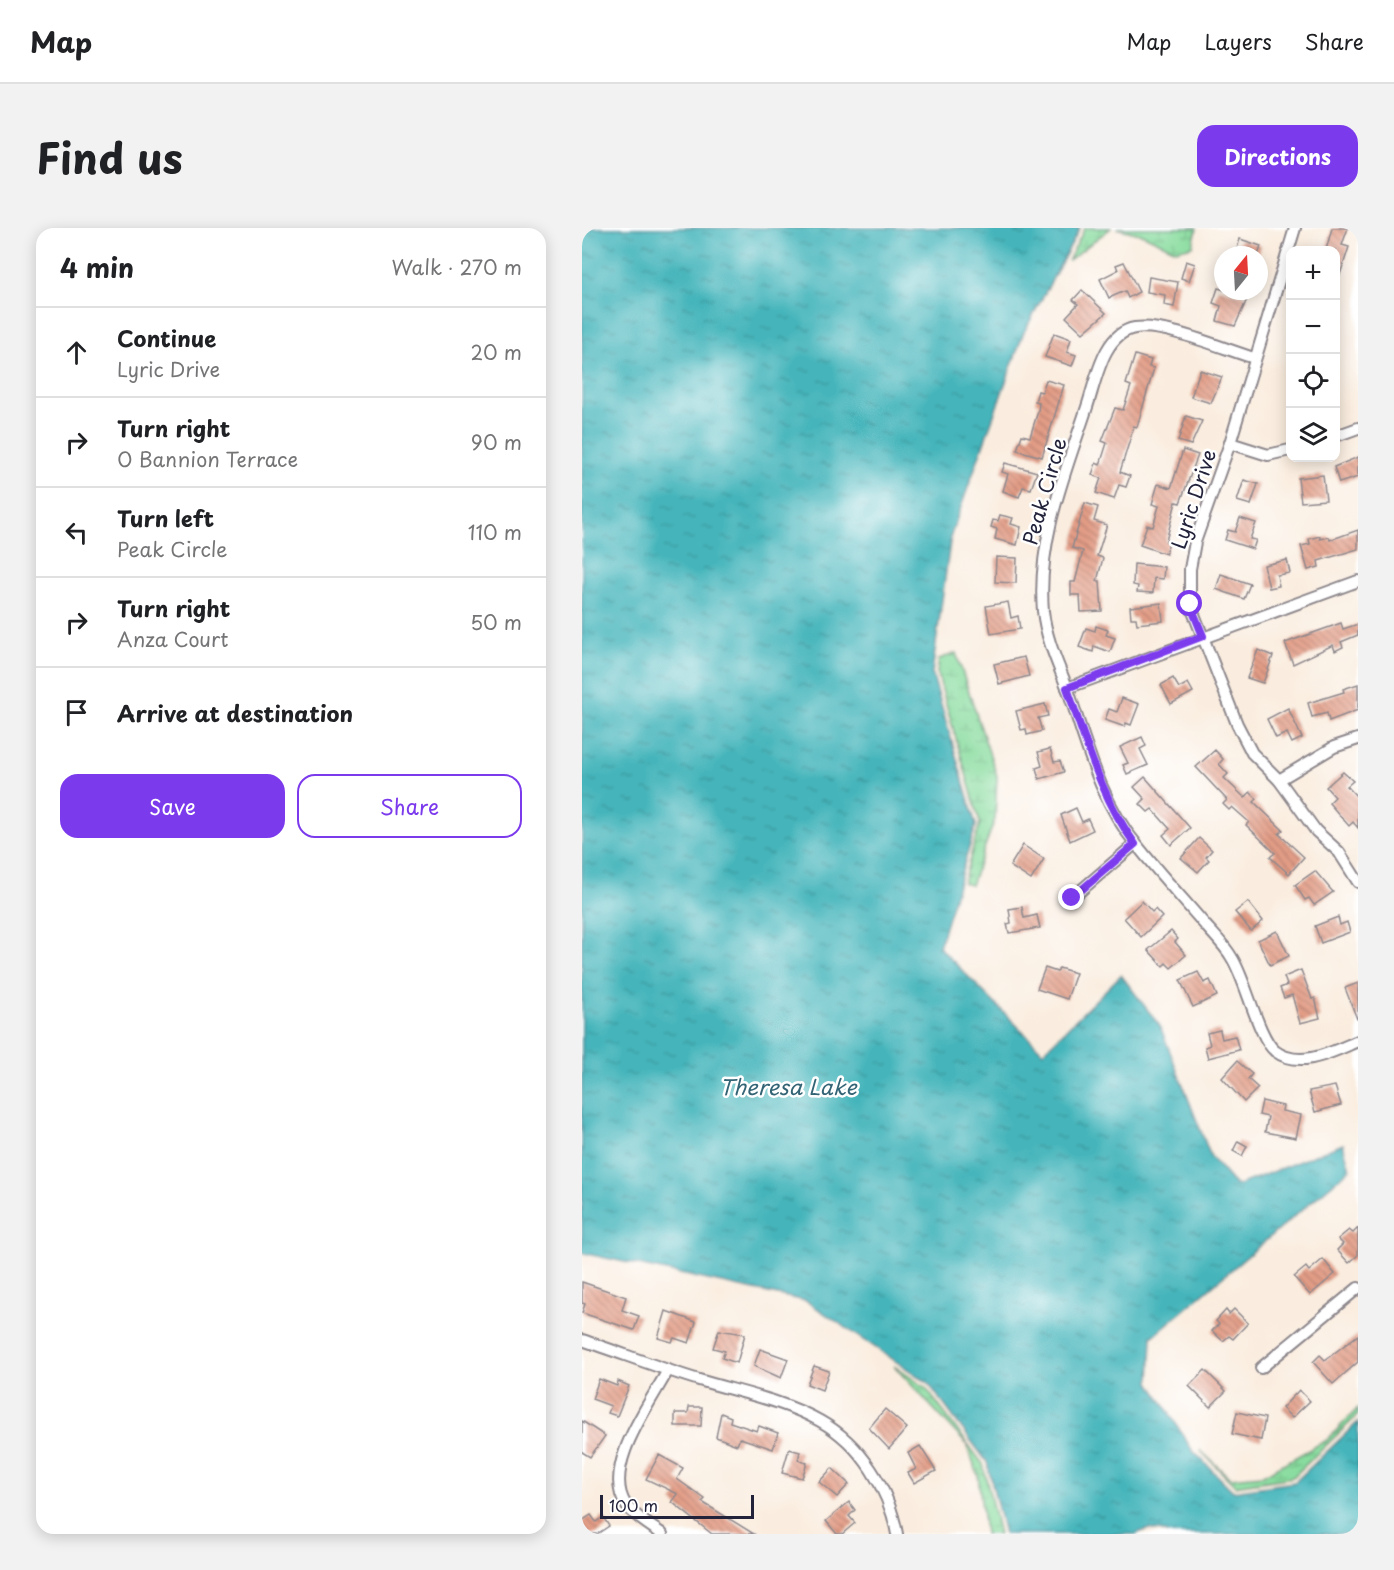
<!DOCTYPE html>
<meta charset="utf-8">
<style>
body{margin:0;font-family:"Playpen Sans",sans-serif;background:#f2f2f2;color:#202124}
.controls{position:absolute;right:18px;top:18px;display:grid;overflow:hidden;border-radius:12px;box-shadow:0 3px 15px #0003}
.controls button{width:54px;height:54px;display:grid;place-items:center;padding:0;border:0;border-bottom:2px solid #e0e0e0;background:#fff;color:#202124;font:30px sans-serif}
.compass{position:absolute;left:632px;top:18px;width:54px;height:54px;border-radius:50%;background:#fff;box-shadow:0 3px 15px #0003;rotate:18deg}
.scale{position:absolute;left:18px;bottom:15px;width:154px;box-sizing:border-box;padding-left:6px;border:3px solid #22223b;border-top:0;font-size:16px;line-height:21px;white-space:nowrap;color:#22223b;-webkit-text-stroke:4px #fff;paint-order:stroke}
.stop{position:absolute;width:18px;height:18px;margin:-14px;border:4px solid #7c3aed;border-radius:50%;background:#fff}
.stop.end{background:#7c3aed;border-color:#fff;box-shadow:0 2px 6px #0008}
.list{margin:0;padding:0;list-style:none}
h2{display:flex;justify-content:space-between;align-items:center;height:78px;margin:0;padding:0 24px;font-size:26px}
h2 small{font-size:20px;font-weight:400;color:#757577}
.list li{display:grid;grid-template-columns:39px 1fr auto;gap:18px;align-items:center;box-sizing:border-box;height:90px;padding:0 24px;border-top:2px solid #e0e0e0}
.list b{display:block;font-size:22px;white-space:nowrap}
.list p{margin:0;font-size:20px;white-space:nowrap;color:#757577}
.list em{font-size:20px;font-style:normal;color:#757577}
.actions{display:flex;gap:12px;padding:18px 24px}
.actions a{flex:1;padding:14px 0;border:2px solid #7c3aed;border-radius:18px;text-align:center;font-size:21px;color:#7c3aed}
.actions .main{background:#7c3aed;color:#fff}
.icon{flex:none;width:33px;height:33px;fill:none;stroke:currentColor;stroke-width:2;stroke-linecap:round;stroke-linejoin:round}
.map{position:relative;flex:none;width:776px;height:1306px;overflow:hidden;border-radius:18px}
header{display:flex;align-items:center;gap:36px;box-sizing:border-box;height:84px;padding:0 30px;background:#fff;border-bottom:2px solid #e0e0e0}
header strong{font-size:28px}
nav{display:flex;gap:33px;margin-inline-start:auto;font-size:21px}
.intro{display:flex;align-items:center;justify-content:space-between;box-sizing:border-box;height:144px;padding:0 36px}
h1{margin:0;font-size:42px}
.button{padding:15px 27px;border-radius:18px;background:#7c3aed;color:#fff;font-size:21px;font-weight:700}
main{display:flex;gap:36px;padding:0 36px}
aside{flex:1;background:#fff;border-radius:18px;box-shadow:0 3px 15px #0003}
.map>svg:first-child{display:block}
.wetland{fill:url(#wetland-marsh);stroke:#557f6c;stroke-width:1.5}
.water{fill:url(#water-ripples);stroke:#346c7b;stroke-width:1.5}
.building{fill:url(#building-back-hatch)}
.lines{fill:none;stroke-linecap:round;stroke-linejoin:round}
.minor-casing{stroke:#8e888d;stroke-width:14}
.minor{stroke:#fff;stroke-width:10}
.route{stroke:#7c3aed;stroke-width:8}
.labels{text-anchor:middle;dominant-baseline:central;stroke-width:5;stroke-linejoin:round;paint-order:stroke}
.street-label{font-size:20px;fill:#22223b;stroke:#fff}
.water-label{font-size:21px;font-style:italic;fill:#326475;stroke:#fff}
</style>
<header>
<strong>Map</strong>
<nav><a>Map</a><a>Layers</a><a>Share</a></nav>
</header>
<div class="intro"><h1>Find us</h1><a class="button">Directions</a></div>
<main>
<aside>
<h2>4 min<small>Walk · 270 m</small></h2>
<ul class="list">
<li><svg class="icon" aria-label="ahead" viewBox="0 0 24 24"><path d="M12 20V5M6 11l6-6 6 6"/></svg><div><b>Continue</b><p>Lyric Drive</p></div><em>20 m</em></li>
<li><svg class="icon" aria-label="right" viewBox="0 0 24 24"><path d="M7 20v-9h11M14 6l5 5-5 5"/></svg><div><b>Turn right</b><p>O Bannion Terrace</p></div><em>90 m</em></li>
<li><svg class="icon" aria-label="left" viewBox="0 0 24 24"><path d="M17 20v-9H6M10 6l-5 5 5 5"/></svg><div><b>Turn left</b><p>Peak Circle</p></div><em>110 m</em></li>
<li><svg class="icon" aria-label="right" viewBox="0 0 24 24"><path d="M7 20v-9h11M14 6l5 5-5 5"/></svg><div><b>Turn right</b><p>Anza Court</p></div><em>50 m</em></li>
<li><svg class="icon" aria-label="arrive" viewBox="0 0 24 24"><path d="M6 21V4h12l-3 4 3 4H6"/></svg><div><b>Arrive at destination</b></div></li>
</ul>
<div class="actions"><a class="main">Save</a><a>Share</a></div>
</aside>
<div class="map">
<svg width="776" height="1306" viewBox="0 0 776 1306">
<defs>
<pattern id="wetland-marsh" width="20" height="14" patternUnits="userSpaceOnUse" patternTransform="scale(1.5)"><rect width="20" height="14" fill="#88dc9e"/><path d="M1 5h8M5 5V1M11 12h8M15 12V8" fill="none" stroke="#75bc89"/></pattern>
<pattern id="water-ripples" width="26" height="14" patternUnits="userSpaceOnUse" patternTransform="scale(1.5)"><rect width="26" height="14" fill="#45b5bb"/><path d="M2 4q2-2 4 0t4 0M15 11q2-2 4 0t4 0" fill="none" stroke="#399399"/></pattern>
<pattern id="building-back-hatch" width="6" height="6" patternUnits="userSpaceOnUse" patternTransform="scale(1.5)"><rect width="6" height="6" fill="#e39d86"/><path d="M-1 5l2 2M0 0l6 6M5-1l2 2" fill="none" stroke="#b8806f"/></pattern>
</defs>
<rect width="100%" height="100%" fill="#fff"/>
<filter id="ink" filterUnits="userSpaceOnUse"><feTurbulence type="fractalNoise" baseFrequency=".0167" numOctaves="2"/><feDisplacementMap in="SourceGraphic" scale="12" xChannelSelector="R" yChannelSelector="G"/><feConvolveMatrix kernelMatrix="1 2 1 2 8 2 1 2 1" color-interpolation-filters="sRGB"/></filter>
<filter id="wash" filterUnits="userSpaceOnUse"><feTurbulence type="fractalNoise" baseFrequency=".008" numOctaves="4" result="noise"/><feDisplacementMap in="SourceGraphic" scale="24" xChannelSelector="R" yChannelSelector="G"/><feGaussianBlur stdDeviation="1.35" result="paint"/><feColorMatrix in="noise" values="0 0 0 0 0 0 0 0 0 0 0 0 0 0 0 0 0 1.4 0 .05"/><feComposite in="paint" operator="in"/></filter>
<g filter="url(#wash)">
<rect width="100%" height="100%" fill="#faeddf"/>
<!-- wetland -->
<g class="wetland">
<polygon points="503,0 529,0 486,33"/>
<polygon points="534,0 615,0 611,18 594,22 562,7"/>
<polygon points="374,425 415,548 413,591 389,657 381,655 398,595 355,444 357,431"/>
<polygon points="312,1138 343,1159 401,1236 417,1306 403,1306 396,1248 385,1217"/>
<polygon points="776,1180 776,1187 711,1249 653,1258 618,1222 648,1250 681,1247 745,1212"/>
</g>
<!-- water -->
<polygon class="water" points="0,0 498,0 441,106 369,307 350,445 394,597 357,719 461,824 539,747 578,798 629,929 654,958 761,916 768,941 570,1109 568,1154 610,1222 651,1263 713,1254 776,1194 776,1306 591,1306 567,1301 553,1306 422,1306 405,1234 346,1155 224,1073 0,1025"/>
<g id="blocks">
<!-- building -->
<g class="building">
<polygon points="750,0 766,0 760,17 767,19 755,56 753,22 744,22"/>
<polygon points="658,11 679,18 676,27 653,27"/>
<polygon points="604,33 613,36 607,53 599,50"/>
<polygon points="542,34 557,64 546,70 543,63 527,70 518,51 536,42 534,37"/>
<polygon points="567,49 596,54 592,79 582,77 583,67 565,64"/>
<polygon points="636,60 666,69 653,98 635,93 639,78 631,75"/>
<polygon points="500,62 524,85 501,105 484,89 496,76 491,72"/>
<polygon points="472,105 489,111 485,124 494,127 490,138 463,129"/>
<polygon points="553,127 569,132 567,139 572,140 555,199 552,198 538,244 548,248 544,259 537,257 532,271 514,265 519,250 510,247 514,235 518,237 525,215 520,213 533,180 541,182 549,158 544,156"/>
<polygon points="618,142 640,149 629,175 609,169"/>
<polygon points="464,152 482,157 460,229 435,222 440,207 448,209 456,183 457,175 453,174 456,163 460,164"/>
<polygon points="604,188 620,193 609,217 596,213"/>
<polygon points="601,222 616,227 598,275 594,274 584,313 587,314 584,326 558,317 565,297 571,299 577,278 570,276 576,256 589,260"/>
<polygon points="776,229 776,249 757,255 752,239"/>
<polygon points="423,235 455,244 449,261 441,259 437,269 421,263 426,246 420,244"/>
<polygon points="741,247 744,272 719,274 716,250"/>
<polygon points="662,252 676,256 669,277 655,273"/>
<polygon points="503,275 516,279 512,293 525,297 515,328 521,330 515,353 518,353 520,383 499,384 498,367 489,367 489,354 493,354 501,323 490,320"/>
<polygon points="418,287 431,290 429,296 439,299 435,317 413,311 415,301 409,299 411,292 416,293"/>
<polygon points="658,290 674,295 668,311 674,312 671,321 643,312 646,302 653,304"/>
<polygon points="776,302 776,321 736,333 737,339 726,342 719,318 728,316 727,311 738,308 738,311 747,309 748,312"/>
<polygon points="414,329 435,330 434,355 413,354"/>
<polygon points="705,332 708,345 695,347 697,358 687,360 682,337"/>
<polygon points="552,336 582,339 581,351 572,350 571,365 555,364 556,358 551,357"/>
<polygon points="639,346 668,356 662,371 634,361"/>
<polygon points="426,374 429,390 436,388 438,401 409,406 404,378"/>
<polygon points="579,375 581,393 555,396 554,390 549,390 548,379"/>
<polygon points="759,395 761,401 776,396 776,407 759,414 761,419 753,423 751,417 711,436 703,415"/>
<polygon points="514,398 526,402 524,407 533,410 528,424 512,418 511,424 497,419 504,400 513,403"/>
<polygon points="676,422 691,428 681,455 665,450"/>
<polygon points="442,429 447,448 417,456 412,436"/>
<polygon points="591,450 597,460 606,455 611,464 589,476 579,457"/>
<polygon points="776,456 776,482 747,493 745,485 730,489 726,475 762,464 761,461"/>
<polygon points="540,470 557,476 549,497 544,495 543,499 523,492 527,481 535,484"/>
<polygon points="463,476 466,488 456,490 460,503 445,507 444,501 439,502 434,483"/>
<polygon points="706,480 720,510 710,515 705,505 694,510 685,491"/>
<polygon points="560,509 564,518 558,521 566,537 545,546 541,537 546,535 538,519"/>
<polygon points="468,521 472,534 478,533 482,544 457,551 454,540 460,538 456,524"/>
<polygon points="633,522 641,531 637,536 646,546 642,550 663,570 668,564 675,571 672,574 701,602 697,606 722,629 707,646 688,629 693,625 664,597 667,594 650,579 647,582 641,576 645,572 614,539"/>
<polygon points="761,544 771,553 765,558 776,570 776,600 771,594 767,598 747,575 753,569 744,559"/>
<polygon points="563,549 608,600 589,617 581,607 588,601 570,581 566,584 558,576 563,571 552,559"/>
<polygon points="494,580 500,594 506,591 511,602 488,613 479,587"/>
<polygon points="617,610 630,622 624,629 627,632 616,644 599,630"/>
<polygon points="441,617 462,631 449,652 428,638"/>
<polygon points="733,643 751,664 732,677 727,670 723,672 713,657"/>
<polygon points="560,673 570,684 573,681 580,689 559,709 542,690"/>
<polygon points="666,674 681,693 669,703 653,684"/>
<polygon points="440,679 442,690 455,687 458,700 427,705 425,696 429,695 427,681"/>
<polygon points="756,689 758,697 765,694 768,704 739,715 733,698"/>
<polygon points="589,703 596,711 593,714 604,727 589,740 584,735 581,738 566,722"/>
<polygon points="695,703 707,728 688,737 676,712"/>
<polygon points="463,740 475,744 477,740 494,745 485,771 455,761"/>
<polygon points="719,742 730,771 733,770 738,790 718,795 710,767 702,770 698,760 705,757 702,749"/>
<polygon points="616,744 622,755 628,752 635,768 611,779 598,752"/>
<polygon points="776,755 776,791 775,791 763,760"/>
<polygon points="638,802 640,811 653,808 657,822 626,830 623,819 628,817 625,805"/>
<polygon points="655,833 670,846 666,851 676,860 662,874 640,850"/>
<polygon points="753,858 759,877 733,884 727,863"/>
<polygon points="680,873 701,878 700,883 719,887 714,910 683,904 686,889 677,887"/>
<polygon points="656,913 665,918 660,928 651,923"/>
<polygon points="776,1000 776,1027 767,1035 755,1022 761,1016 756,1011 767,1002 771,1005"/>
<polygon points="741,1031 753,1046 728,1067 712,1049 724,1039 727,1043"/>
<polygon points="0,1054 44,1069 40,1082 57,1088 52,1102 0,1085 3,1076 0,1075"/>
<polygon points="652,1081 666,1095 651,1111 647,1108 641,1113 630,1103 637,1096 634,1093 644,1082 647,1086"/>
<polygon points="84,1083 114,1094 107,1115 92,1110 90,1114 76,1110"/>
<polygon points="137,1102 163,1106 155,1135 140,1130 143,1123 131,1120"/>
<polygon points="776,1107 776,1134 751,1156 731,1134 738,1127 743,1132"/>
<polygon points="178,1121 206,1131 199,1150 172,1138"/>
<polygon points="232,1138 247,1143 240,1162 225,1156"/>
<polygon points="623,1142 644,1163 628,1179 607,1158"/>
<polygon points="17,1151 35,1158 36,1153 47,1158 35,1188 26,1185 29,1178 10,1171"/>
<polygon points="717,1162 728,1173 710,1190 700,1180"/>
<polygon points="107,1179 120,1179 119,1198 93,1198 93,1185 106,1185"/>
<polygon points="303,1181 325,1200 307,1221 287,1200"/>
<polygon points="655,1184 683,1190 679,1212 650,1206"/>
<polygon points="139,1185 149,1189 148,1194 175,1203 177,1198 196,1205 191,1221 158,1210 155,1217 134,1209"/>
<polygon points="0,1193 23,1208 8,1229 0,1224"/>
<polygon points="338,1218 354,1243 332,1255 326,1245 334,1241 326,1225"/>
<polygon points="207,1221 218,1224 216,1232 225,1235 220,1250 200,1245"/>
<polygon points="77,1227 101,1240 95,1251 123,1271 120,1274 172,1306 130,1306 90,1274 96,1266 64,1251"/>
<polygon points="250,1240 267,1256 255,1269 237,1254"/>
<polygon points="267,1274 273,1282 267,1288 273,1295 260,1306 255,1306 244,1293"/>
<polygon points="9,1287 14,1294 21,1289 27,1298 15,1306 0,1306 0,1293"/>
</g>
</g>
</g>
<g filter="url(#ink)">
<use href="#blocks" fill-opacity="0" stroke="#8e888d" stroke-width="1.5"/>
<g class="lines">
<!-- minor casing -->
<g class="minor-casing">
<g id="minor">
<polyline points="713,0 648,215 613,314 608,341 608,376 655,496 670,525 697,552 734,603 757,624 776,654"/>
<path d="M672 130C642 121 582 95 553 100 521 105 514 153 505 179 483 246 455 312 461 383 464 411 476 436 486 462 504 514 518 573 554 616 576 644 601 671 624 698 633 708 644 719 650 730 664 752 676 809 693 823 718 842 752 823 776 813"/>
<polyline points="754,208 776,200"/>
<polyline points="648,215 686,227 708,222"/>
<polyline points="485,460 776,353"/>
<polyline points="697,552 752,519 776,511"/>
<polyline points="490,670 553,616"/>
<path d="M0 1112C39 1125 77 1140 117 1152 156 1164 201 1172 238 1193 279 1216 307 1261 315 1306"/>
<polyline points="679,1140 776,1060"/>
<path d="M80 1306C69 1298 53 1289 44 1277 19 1240 68 1176 86 1142"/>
</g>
</g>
<!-- minor -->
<use href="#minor" class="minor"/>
</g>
</g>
<g class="lines" filter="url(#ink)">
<!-- route -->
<path class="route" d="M490 670 553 616C519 569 504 513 485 460L621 408 608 376"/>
</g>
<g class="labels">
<!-- street labels -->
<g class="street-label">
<text transform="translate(462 263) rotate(-74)">Peak Circle</text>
<text transform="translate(611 271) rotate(-72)">Lyric Drive</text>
</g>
<!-- water labels -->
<g class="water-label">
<text x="206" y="858">Theresa Lake</text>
</g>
</g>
</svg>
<div class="controls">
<button>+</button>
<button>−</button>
<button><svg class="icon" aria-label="locate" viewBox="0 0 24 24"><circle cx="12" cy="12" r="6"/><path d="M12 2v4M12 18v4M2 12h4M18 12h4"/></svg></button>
<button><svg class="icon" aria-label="layers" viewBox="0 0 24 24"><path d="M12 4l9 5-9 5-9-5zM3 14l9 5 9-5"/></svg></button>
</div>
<svg class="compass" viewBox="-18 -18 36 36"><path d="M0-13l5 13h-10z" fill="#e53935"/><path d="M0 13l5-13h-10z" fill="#757577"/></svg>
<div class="scale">100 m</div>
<div class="stop" style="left:608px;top:376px"></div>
<div class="stop end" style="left:490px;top:670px"></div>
</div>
</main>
